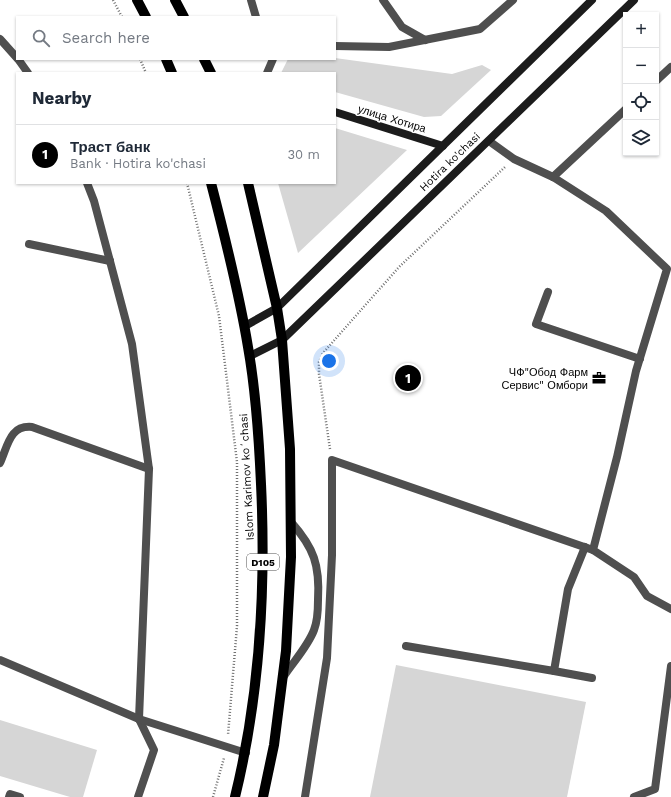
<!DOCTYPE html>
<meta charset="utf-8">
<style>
body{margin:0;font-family:"Work Sans",sans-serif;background:#f2f2f3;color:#1f2937}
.controls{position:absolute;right:12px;top:12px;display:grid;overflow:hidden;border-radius:0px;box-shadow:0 1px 3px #0004}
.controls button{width:36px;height:36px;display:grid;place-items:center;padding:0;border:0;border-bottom:1px solid #e0e1e3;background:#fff;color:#1f2937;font:20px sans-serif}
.you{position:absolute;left:329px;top:361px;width:14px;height:14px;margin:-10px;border:3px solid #fff;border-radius:50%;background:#1a73e8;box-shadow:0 0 0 6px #1a73e833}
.badge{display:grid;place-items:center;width:26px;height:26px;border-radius:50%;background:#000;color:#fff;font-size:13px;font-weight:700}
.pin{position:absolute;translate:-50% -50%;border:2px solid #fff;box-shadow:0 1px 4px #0006}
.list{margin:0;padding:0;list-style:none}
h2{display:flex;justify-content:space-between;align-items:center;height:52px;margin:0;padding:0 16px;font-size:17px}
h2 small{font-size:13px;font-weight:400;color:#747a83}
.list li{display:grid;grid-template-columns:26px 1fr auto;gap:12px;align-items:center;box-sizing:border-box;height:60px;padding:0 16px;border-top:1px solid #e0e1e3}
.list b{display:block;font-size:15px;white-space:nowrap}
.list p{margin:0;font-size:13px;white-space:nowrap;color:#747a83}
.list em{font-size:13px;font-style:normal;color:#747a83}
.icon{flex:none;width:22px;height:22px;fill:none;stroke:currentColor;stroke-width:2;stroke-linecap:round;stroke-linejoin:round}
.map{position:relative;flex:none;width:671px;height:797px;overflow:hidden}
.search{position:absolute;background:#fff;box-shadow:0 1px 3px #0004;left:16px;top:16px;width:320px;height:44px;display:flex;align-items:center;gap:10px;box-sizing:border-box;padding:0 14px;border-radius:0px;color:#747a83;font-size:15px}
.panel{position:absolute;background:#fff;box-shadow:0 1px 3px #0004;left:16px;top:72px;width:320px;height:112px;border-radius:0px}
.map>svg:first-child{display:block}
.green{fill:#d6d6d6}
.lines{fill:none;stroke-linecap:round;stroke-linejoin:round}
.path{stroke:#717171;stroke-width:2.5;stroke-dasharray:1 2;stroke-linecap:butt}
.lane{stroke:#4f4f4f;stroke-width:8}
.street{stroke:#4f4f4f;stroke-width:8}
.secondary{stroke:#1c1c1c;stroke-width:8}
.primary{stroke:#000;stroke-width:10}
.labels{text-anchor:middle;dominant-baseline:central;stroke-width:3;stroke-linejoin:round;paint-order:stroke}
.shield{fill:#fff;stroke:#4c4c4c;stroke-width:1}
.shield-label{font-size:10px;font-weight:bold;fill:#000}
.street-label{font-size:11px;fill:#000;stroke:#fff}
.poi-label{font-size:11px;fill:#000;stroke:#fff;text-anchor:end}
</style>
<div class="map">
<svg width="671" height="797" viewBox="0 0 671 797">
<rect width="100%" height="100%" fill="#fff"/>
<!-- green -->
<g class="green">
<polygon points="335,58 452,74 482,65 491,70 441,116 424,117 335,92 335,73 281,73 288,59"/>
<polygon points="335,128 407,150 298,253 278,183 335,183"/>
<polygon points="396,665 586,702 567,797 370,797"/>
<polygon points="0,720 97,750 83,797 70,797 0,776"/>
</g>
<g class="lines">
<!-- path -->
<g class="path">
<polyline points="113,0 122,17"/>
<polyline points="140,59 146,73"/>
<polyline points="187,183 219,316 237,462 237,626 228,735"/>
<polyline points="330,449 319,374 319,362 323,353 399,267 505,167"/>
<polyline points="213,797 224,758"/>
</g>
<!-- lane -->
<g class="lane">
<polyline points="251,0 256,17"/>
<polyline points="383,0 402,27 425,40"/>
<polyline points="335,46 389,47 480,29 513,0"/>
<polyline points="267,73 273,59"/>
<polyline points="656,81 671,67"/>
<polyline points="553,177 626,109"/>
<polyline points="29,244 110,261"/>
<polyline points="548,292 536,324 640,359"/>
<polyline points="406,646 554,671 568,589 585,547"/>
<polyline points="554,671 592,678"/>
<path d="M284 676C294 661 308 646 314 630 318 620 318 610 318 600 320 565 314 548 291 522"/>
<polyline points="9,797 10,794 20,797"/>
<polyline points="138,797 154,750 139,719"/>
<polyline points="634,797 655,789 671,666"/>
</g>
<!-- street -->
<g class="street">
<polyline points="0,39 17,58"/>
<polyline points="18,59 28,73"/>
<polyline points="489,141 514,159 553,177 606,211 667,269 636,371 617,457 593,550 634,577 647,596 671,609"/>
<polyline points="87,183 94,201 132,344 149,469 139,719"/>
<path d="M0 463C8 445 10 425 32 427L149 469"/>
<polyline points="0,660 139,719 246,753"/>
<polyline points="305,797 327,658 332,555 332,460 593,550"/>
</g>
<!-- secondary -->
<g class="secondary">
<polyline points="335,112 443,146"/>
<polyline points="245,326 277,308 592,0"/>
<polyline points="250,356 282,340 634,0"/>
</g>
<!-- primary -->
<g class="primary">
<polyline points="137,0 146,17"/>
<polyline points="175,0 184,17"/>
<polyline points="166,59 172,73"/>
<polyline points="204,59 211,73"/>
<path d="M211 183C225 237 239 292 248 347 256 392 259 439 261 484 266 589 260 695 235 797"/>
<polyline points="248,183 277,308 282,340 290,449 291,557 286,651 274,745 263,797"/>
</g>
</g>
<!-- icons -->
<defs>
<g id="office-bare" transform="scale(1.08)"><path d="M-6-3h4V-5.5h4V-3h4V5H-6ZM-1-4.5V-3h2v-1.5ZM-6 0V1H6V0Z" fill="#000" stroke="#fff" stroke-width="2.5" paint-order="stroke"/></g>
</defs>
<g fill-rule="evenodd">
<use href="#office-bare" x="599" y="378"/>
</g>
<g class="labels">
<!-- shield labels -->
<rect class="shield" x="247" y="554" width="32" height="16" rx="3"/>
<g class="shield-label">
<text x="263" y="562">D105</text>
</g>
<!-- street labels -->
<g class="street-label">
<text transform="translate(392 119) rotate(17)">улица Хотира</text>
<text transform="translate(450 162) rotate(-44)">Hotira ko'chasi</text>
<text transform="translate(247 477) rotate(-93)">Islom Karimov koʻchasi</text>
</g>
<!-- poi labels -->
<g class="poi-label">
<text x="588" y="372">ЧФ"Обод Фарм<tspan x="588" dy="13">Сервис" Омбори</tspan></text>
</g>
</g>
</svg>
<div class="controls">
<button>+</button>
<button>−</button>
<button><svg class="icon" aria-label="locate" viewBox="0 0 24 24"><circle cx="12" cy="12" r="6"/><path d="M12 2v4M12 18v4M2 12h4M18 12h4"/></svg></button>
<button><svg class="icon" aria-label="layers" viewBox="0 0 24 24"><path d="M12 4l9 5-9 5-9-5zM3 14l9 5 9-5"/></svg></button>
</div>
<div class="you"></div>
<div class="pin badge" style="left:408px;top:378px">1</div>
<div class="search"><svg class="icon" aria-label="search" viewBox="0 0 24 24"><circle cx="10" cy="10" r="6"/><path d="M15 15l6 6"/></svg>Search here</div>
<section class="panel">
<h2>Nearby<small></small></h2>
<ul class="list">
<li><span class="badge">1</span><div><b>Траст банк</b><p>Bank · Hotira ko'chasi</p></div><em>30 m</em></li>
</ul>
</section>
</div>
